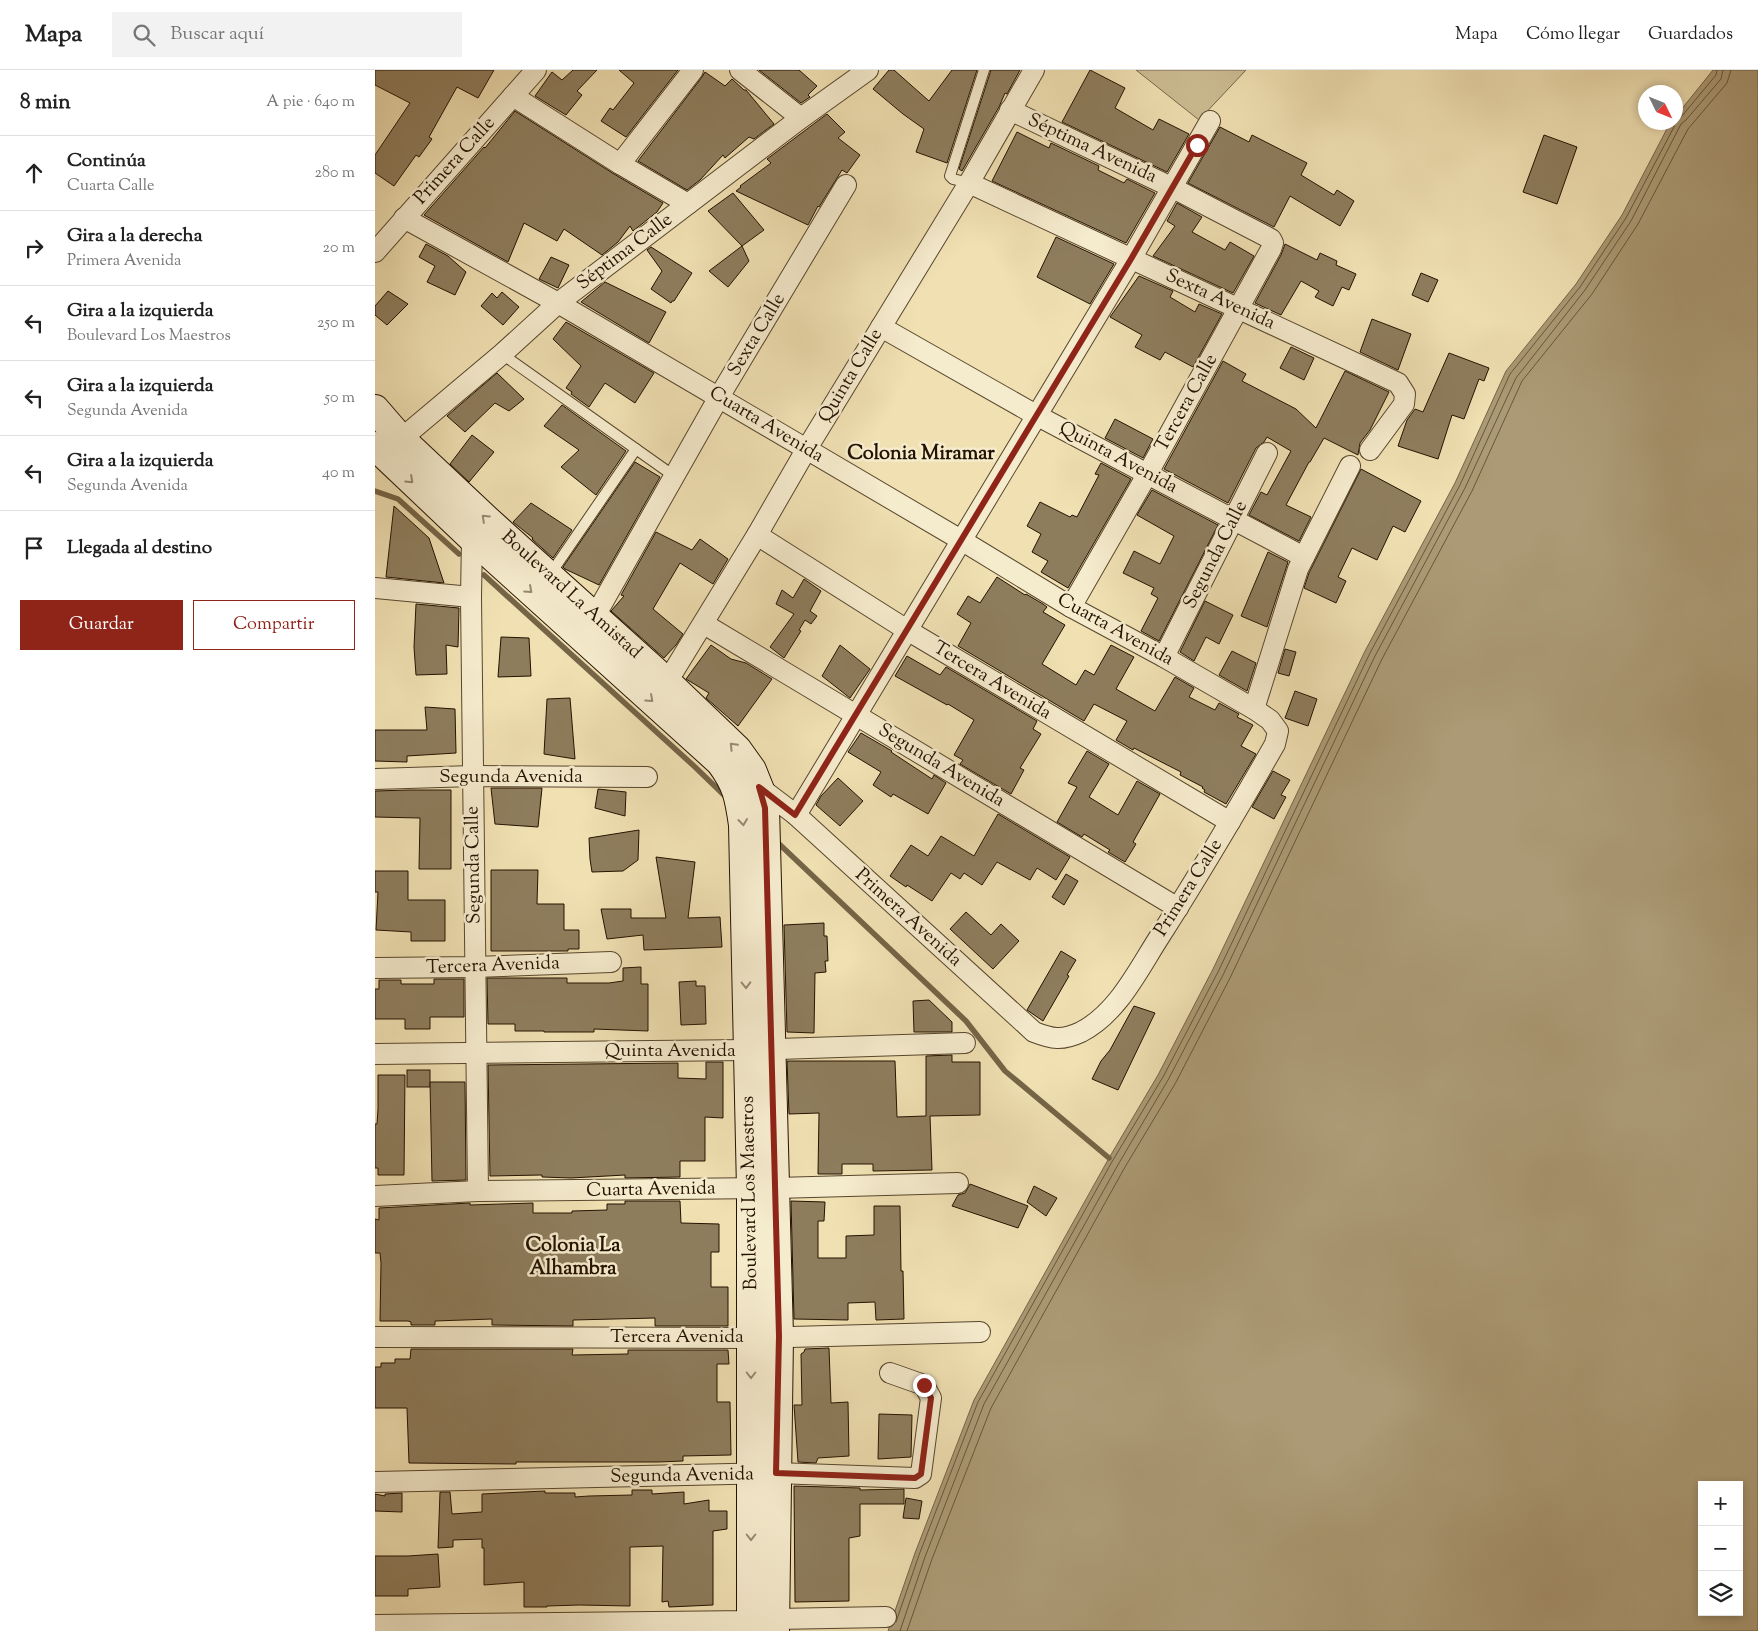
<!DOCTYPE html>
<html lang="es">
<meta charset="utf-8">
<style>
body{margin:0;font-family:"Sorts Mill Goudy",serif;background:#f2f2f2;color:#222}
.controls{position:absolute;right:15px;bottom:15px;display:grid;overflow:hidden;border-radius:0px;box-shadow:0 2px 8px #0003}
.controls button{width:45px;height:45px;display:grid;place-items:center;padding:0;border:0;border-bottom:1px solid #e0e0e0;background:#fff;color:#222;font:25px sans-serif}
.compass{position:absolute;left:1263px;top:15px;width:45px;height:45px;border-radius:50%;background:#fff;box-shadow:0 2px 8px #0003;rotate:133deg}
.stop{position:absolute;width:15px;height:15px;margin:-11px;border:4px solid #8f2418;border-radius:50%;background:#fff}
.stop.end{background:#8f2418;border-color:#fff;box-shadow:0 1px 5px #0008}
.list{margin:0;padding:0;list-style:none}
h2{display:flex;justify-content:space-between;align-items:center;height:65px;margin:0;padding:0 20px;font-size:21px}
h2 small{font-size:16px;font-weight:400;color:#767676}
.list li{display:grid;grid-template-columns:32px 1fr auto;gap:15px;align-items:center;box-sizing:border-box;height:75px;padding:0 20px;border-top:1px solid #e0e0e0}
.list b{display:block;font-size:19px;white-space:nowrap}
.list p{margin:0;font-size:16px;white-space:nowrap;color:#767676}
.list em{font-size:16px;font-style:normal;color:#767676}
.actions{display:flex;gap:10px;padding:15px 20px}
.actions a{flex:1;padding:11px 0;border:1px solid #8f2418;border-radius:0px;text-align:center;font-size:18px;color:#8f2418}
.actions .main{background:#8f2418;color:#fff}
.icon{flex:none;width:28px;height:28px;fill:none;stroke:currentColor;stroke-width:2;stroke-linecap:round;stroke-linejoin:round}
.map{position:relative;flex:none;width:1383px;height:1561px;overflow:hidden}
header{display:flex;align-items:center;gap:30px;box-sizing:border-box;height:70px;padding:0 25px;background:#fff;border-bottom:1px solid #e0e0e0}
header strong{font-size:24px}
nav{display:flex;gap:28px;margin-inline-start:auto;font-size:18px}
.search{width:350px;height:45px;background:#f2f2f2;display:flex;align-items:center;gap:12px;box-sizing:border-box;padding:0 18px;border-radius:0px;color:#767676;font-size:19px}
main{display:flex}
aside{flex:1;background:#fff}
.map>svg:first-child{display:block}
.green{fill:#cdbd94;stroke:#78684a}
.water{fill:#ab9a75;stroke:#756446;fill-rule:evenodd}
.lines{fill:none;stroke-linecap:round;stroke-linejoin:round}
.shore{stroke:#68563a;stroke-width:1}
.stream{stroke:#756446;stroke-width:5.5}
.building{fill:#8e7d5d;stroke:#241200}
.lane-casing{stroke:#57462c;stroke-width:12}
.street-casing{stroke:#57462c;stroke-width:22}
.secondary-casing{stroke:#241200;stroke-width:30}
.lane{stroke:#f5ebcd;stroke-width:10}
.street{stroke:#f5ebcd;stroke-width:20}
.secondary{stroke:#f5ebcd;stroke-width:28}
.oneway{stroke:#978971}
.route{stroke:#8f2418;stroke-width:6}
.labels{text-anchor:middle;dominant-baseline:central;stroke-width:5;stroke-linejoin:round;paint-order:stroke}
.street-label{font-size:19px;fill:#241200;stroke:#f5ebcd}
.neighbourhood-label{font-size:20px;font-weight:bold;fill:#241200;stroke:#f5ebcd}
</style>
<header>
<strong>Mapa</strong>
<div class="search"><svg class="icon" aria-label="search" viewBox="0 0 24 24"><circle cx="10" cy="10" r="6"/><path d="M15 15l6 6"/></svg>Buscar aquí</div>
<nav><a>Mapa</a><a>Cómo llegar</a><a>Guardados</a></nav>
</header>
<main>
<aside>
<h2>8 min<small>A pie · 640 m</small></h2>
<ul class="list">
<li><svg class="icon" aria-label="ahead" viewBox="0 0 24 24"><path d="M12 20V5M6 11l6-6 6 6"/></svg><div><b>Continúa</b><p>Cuarta Calle</p></div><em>280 m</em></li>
<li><svg class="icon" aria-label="right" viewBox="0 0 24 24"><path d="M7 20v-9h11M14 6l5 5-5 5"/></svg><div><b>Gira a la derecha</b><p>Primera Avenida</p></div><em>20 m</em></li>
<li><svg class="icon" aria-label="left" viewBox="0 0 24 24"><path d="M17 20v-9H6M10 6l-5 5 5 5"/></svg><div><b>Gira a la izquierda</b><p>Boulevard Los Maestros</p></div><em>250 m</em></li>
<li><svg class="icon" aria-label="left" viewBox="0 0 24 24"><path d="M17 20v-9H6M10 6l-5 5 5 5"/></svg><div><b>Gira a la izquierda</b><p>Segunda Avenida</p></div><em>50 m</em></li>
<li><svg class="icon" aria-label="left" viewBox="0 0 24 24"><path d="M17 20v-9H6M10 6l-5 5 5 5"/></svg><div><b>Gira a la izquierda</b><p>Segunda Avenida</p></div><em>40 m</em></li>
<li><svg class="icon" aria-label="arrive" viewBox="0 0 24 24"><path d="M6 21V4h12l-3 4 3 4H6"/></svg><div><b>Llegada al destino</b></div></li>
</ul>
<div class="actions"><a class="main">Guardar</a><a>Compartir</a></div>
</aside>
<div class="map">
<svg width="1383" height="1561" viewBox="0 0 1383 1561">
<rect width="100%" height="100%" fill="#f0e0b2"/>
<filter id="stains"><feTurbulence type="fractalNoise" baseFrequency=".004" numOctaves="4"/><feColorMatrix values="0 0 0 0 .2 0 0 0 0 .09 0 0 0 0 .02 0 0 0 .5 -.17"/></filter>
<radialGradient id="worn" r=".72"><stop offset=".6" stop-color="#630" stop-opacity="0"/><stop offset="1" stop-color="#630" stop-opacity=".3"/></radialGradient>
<!-- green -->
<polygon class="green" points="761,0 871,0 824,50"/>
<!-- water -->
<path class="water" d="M1338 0H1383V1561H513L540 1483 599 1330 734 1088 783 1005 838 899 990 581 1080 413 1131 301 1201 214 1247 145 1295 53 1300 52 1301 46ZM1327 1415H1364V1542H1327Z"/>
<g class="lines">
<!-- shore -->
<g class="shore">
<polyline points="1300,49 1307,46 1341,5 1342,0"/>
<polyline points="521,1552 544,1485 603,1332 738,1090 788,1007 843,902 995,583 1085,415 1135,304 1205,217 1251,148 1299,57 1299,52"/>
<polyline points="525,1561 550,1487 609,1334 744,1093 793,1010 848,905 1000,586 1090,418 1141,308 1210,220 1256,151 1306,54 1311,50 1346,9 1348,0"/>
<polyline points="532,1561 557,1489 616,1338 750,1097 800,1014 855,908 1007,589 1097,421 1147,311 1217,224 1263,154 1313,59 1352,13 1356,0"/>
</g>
<!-- stream -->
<g class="stream">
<polyline points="0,421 23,429 84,484"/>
<polyline points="109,505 320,697 352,728"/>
<polyline points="401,771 591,951 630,1001 734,1088"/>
</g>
</g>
<!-- building -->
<g class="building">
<polygon points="0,0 119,0 103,28 82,17 54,67 57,69 44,87 41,85 19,116 0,103 0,85 35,33 0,15"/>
<polygon points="198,0 222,0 202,21 207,25 191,45 160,26 177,2 187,10"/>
<polygon points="244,0 303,0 251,67 226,51 235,38 238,40 259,13"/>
<polygon points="384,0 424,0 442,16 433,25 435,27 426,33"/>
<polygon points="514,0 519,0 554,31 577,0 602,0 572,93 541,82 549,59 528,44 498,19"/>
<polygon points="616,0 645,0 632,24 630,23 624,37 587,101 584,99"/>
<polygon points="715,0 750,18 740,38 778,60 784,49 814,64 792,102 687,52"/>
<polygon points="330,2 350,16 357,9 369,20 371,20 399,54 379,69 374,67 350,88 348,85 325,110 312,120 263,91 327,7"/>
<polygon points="140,41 239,104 288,133 282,142 258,161 255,156 243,172 227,185 189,159 182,171 149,153 133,192 49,145 109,77 110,78"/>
<polygon points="452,44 470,62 463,68 485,85 472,103 467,100 444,137 443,136 433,155 361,121 366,117 365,116 396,93 392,89"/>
<polygon points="845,57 874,72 877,65 932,93 926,105 959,125 962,120 979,131 965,156 915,126 899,157 813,113"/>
<polygon points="642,62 674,78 676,73 724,96 723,100 749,113 752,109 780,123 751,173 617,111"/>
<polygon points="1169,65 1202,77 1182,134 1148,122"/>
<polygon points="358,123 389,160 367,176 333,141"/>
<polygon points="802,133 827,147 817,162 850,180 855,172 879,186 858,223 778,186 800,156 792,151"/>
<polygon points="681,167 739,194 715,234 662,207"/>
<polygon points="51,174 73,186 91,202 80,225 52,212 60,196 44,187"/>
<polygon points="910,174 942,190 945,183 962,191 961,195 981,204 974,220 967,217 958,236 940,227 944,221 926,211 906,245 880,233 906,185"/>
<polygon points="367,176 374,191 353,217 334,201"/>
<polygon points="276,177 317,203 299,231 297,231 296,233 276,219 287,201 272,180"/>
<polygon points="176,187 194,195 183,218 164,209"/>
<polygon points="1046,203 1063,210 1053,232 1037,225"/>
<polygon points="764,206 798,221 795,227 820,242 824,234 847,244 818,297 790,282 785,290 760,277 767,265 735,247"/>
<polygon points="230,212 291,242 274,273 206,232"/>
<polygon points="13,221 33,234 12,255 0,245 0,236"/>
<polygon points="127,222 144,237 128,255 106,236 117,223 122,228"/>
<polygon points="997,249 1036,264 1023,300 985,282"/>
<polygon points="191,252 279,303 260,333 230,313 214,337 196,324 197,322 191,318 206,296 178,269"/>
<polygon points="916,277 939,288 929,310 905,298"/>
<polygon points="1074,283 1114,298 1109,311 1104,309 1089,349 1077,345 1063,389 1023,376 1032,350 1040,339 1048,342"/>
<polygon points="848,291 871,304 867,311 921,339 941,358 970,301 1014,322 995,360 985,373 983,385 949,368 935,392 934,392 911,435 936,447 924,471 874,445 886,422 892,425 916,381 892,367 889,372 881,378 853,433 789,399"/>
<polygon points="122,303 149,329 134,341 120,333 90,362 72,346"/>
<polygon points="187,335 251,381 221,425 186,397 204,380 169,356"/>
<polygon points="740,349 778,369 768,388 730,368"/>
<polygon points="97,365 119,382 94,412 75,394"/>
<polygon points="260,392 285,407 224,515 190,499 188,497"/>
<polygon points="726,393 756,409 693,518 666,502 673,491 657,482 666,464 652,456 665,432 695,447 697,445 702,447 724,405 720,404"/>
<polygon points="986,399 1046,431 1030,462 1018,456 1002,490 977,478 963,507 971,511 961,533 929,518 934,503"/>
<polygon points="777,420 843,455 784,571 766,561 783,528 776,524 779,518 748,503 759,481 785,494 799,466 762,445"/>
<polygon points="156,433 197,460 178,488 157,469 158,468 138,452"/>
<polygon points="19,436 54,468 69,513 11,507"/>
<polygon points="281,462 317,480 325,469 353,489 338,514 305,493 278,539 308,564 301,575 289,588 236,541 249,526 246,525"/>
<polygon points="893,482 913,492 892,557 866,546"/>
<polygon points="622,507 650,525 651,524 668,534 672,537 668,542 690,555 667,594 701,615 710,600 719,605 736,575 759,587 741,619 780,641 800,607 819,618 814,627 840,640 844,633 864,644 862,647 878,655 866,676 881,684 851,734 829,722 830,720 827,718 828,717 805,705 806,702 759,678 758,680 741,670 752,651 719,634 709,651 583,576 596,553 582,544 593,526 605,533"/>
<polygon points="429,509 446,521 435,541 442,546 436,554 430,550 424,560 426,561 409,588 395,577 419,544 401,534 407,520 418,528"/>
<polygon points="830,531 858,545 844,574 831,567 819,591 805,582"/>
<polygon points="41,534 84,538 83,577 71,575 72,604 41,605 39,577"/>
<polygon points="126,567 154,568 156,606 123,607"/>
<polygon points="336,575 356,589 371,593 397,609 363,656 331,628 334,623 311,609"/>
<polygon points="465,575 495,599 475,628 447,606"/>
<polygon points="910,579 921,582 914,606 903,603"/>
<polygon points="857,581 881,593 872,621 844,605"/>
<polygon points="532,586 565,605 571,597 662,651 658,659 666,664 645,698 649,700 636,724 585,694 588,690 579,685 599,650 573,634 572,635 520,606"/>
<polygon points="920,621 942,629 933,656 910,648"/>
<polygon points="195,628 200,689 169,684 172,629"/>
<polygon points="50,637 80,639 81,683 32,686 32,692 0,691 0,660 52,660"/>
<polygon points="486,663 517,681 516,682 557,709 559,705 571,713 553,744 518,724 516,727 498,715 506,702 473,682"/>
<polygon points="712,681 734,694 714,727 743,745 762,711 785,724 758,772 761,774 750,792 733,782 735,780 709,764 707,767 682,752 702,717 693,713"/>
<polygon points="898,701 915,710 906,725 911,727 899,749 877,737"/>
<polygon points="463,708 488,731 465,756 441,735 446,726"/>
<polygon points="116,718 167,718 163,757 120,754"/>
<polygon points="223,719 251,722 250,746 220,738"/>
<polygon points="34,720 76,720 76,799 44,799 45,748 0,747 0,721"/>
<polygon points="623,744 695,787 681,810 662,798 655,810 622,792 607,815 589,803 585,809 576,803 557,831 532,815 531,817 515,806 536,775 553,786 566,766 599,786"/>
<polygon points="264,760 263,790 248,801 217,802 215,789 214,768"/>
<polygon points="281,787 320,792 313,848 345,847 347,877 269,880 268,865 232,869 226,839 256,839 256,848 291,848"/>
<polygon points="116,800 163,800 162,834 189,834 189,860 204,860 204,879 193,879 193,881 116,881"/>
<polygon points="0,801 33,801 33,830 70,830 70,871 36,871 36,862 1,860 3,822 0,822"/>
<polygon points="691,804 703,811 689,835 677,827"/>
<polygon points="591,842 616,865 626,854 644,871 618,899 575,859"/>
<polygon points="449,853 449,866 452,866 453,891 450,891 451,902 440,903 439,963 412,962 409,855"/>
<polygon points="686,881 701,890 692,905 694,906 668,951 652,940"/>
<polygon points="266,897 266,914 273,914 273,961 219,959 219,962 169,962 169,961 140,961 140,954 113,954 112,908 192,908 192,913 234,913 248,911 248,898"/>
<polygon points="59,909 89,909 89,947 55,947 55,959 30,959 30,949 0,949 0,919 4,919 4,910 26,910 26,914 59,914"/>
<polygon points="321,911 321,916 330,916 331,954 306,955 304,912"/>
<polygon points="554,930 577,952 577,962 539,962 538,931"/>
<polygon points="759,936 780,943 743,1020 717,1009 726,991 735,980"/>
<polygon points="577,985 577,992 605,992 605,1045 555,1046 557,1100 498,1101 498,1094 467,1094 467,1104 443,1104 444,1043 414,1044 412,991 520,991 522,1047 551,1046 551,986"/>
<polygon points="331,992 348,992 348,1048 330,1047 330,1091 305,1091 305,1107 250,1108 250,1105 196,1108 167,1107 167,1105 115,1106 113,995 303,993 303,1008 331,1009"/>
<rect x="32" y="1000" width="23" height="17"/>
<polygon points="3,1005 30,1005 29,1105 3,1105 3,1098 0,1098 0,1054 2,1054 3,1039"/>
<polygon points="55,1012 90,1012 91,1110 57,1111"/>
<polygon points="595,1114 653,1136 643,1158 577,1136 583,1125 590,1123"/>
<polygon points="659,1116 682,1128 671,1146 652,1132"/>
<polygon points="250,1131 305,1131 306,1153 344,1154 344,1182 336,1182 336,1217 353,1217 353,1256 280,1256 280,1248 198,1250 198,1256 117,1255 117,1249 60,1251 60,1255 36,1255 36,1252 33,1251 5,1251 6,1193 5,1183 0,1183 0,1149 4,1150 4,1138 95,1133 95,1135 158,1133 158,1143 197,1143 197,1141 232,1140 232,1134 250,1134"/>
<polygon points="416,1131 450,1132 449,1151 443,1151 443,1188 471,1188 471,1166 499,1165 499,1136 525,1136 526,1201 528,1201 529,1249 501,1250 500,1232 473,1233 473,1250 419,1249"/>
<polygon points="454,1278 456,1333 473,1332 474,1386 443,1388 441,1393 423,1392 419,1335 427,1335 426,1284 429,1282 430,1279"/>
<polygon points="36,1279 198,1279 197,1285 253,1284 253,1280 353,1280 354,1294 342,1294 342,1332 355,1332 356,1385 308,1386 308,1391 283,1392 141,1392 141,1394 34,1393 32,1338 0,1338 0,1297 6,1297 6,1293 20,1293 20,1289 35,1289"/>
<polygon points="504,1344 537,1345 536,1387 503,1389"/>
<polygon points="419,1416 485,1418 485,1420 529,1419 529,1434 485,1434 485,1466 474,1468 474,1531 420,1532"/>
<polygon points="257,1420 277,1420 277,1424 309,1422 309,1434 334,1430 334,1441 352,1441 352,1459 338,1461 338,1535 294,1537 293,1531 287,1532 288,1476 255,1477 255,1536 204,1535 172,1536 172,1537 149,1537 149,1512 109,1515 109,1478 107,1478 107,1469 78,1470 78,1477 63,1478 65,1422 75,1422 77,1444 107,1442 107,1424 170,1421 170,1423 200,1423 200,1427 214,1426 257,1425"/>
<polygon points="27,1423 27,1442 0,1441 0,1424 10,1426 10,1424"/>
<polygon points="531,1428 547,1431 544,1449 528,1448"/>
<polygon points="63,1484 65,1517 33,1519 33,1526 0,1526 0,1486 33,1486"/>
</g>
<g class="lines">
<!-- lane casing -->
<g class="lane-casing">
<g id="lane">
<polyline points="594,113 578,109 575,106 609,0"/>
<polyline points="127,284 299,406"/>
<polyline points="174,506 261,379"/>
</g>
</g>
<!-- street casing -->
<g class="street-casing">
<g id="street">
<polyline points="365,0 426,48"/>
<polyline points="138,26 245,94 313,134"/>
<polyline points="635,40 796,117 896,169 898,173 896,179 773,403 696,537"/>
<polyline points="245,94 318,0"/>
<polyline points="594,113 1023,313 1030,324 1029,334 995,380"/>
<path d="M29 148 183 233 586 470 696 537 789 587 879 639 895 650 903 661 900 674C863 739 825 803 785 866 763 900 743 943 706 962 687 971 677 969 659 962L421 745 384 717H382"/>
<polyline points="0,182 161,0"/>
<polyline points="506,257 661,345 929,487"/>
<polyline points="14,374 26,369 127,284 183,233 426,48 493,0"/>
<polyline points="382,465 532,560 855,752"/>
<polyline points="97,468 96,527 103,1121"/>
<polyline points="0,518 96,527"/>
<polyline points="220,546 344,327 471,115"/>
<polyline points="329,554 803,838"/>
<polyline points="789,587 892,383"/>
<polyline points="292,612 382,465 431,380 594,113 659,0"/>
<polyline points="879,639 923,499 975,396"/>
<polyline points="0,709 98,706 272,707"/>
<polyline points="421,745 756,189 835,51"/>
<polyline points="0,898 100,897 236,892"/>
<polyline points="0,984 373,980 590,973"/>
<polyline points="0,1126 103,1121 401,1118 583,1113"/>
<polyline points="0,1267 376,1268 605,1262"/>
<polyline points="0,1412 401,1403 540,1408 546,1404 556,1328 549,1315 515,1303"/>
<polyline points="0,1555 376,1551 400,1549 511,1547"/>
</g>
</g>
<!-- secondary casing -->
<g class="secondary-casing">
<g id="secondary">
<polyline points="0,339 26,369 110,448 292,612 362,679 377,700 387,725 390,738 404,1266 400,1561"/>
<path d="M0 376 97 468 345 692C362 715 364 727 368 755L376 1119V1561"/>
</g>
</g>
<!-- lane -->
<use href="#lane" class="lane"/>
<!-- street -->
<use href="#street" class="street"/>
<!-- secondary -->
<use href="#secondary" class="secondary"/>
</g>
<!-- one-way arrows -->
<defs><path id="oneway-chevron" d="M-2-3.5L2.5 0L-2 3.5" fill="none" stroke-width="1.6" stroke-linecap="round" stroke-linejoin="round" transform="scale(1.25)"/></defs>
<g class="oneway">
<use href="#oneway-chevron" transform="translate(35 410) rotate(43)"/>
<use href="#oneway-chevron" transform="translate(110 448) rotate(-137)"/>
<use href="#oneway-chevron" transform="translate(154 520) rotate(42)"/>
<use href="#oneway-chevron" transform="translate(275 629) rotate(42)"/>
<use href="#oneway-chevron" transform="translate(358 676) rotate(-134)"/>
<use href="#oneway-chevron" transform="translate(368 752) rotate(84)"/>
<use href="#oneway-chevron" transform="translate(371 915) rotate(89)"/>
<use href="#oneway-chevron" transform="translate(376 1305) rotate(90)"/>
<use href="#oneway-chevron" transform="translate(376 1467) rotate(90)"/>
</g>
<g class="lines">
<!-- route -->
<polyline class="route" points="549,1315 556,1328 546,1404 540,1408 401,1403 404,1266 390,738 384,717 420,745 756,189 822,75"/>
</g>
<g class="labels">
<!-- street labels -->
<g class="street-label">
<text transform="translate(717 79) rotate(25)">Séptima Avenida</text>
<text transform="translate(80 91) rotate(-48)">Primera Calle</text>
<text transform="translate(250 182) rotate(-37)">Séptima Calle</text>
<text transform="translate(845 230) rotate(25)">Sexta Avenida</text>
<text transform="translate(382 265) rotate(-59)">Sexta Calle</text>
<text transform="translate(476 306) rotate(-59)">Quinta Calle</text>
<text transform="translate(812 333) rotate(-61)">Tercera Calle</text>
<text transform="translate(391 355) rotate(31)">Cuarta Avenida</text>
<text transform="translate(743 388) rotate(28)">Quinta Avenida</text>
<text transform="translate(841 485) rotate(-63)">Segunda Calle</text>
<text transform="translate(196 525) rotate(42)">Boulevard La Amistad</text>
<text transform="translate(740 560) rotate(29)">Cuarta Avenida</text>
<text transform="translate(617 611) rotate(31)">Tercera Avenida</text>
<text transform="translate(566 696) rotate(31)">Segunda Avenida</text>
<text x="136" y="707">Segunda Avenida</text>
<text transform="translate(99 795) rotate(-91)">Segunda Calle</text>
<text transform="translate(814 818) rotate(-58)">Primera Calle</text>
<text transform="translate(533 848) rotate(42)">Primera Avenida</text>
<text transform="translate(118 896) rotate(-2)">Tercera Avenida</text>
<text x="295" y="981">Quinta Avenida</text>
<text transform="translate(276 1120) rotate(-1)">Cuarta Avenida</text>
<text transform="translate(375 1123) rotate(-91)">Boulevard Los Maestros</text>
<text x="302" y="1267">Tercera Avenida</text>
<text transform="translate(307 1406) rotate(-1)">Segunda Avenida</text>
</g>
<!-- neighbourhood labels -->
<g class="neighbourhood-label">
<text x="546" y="384">Colonia Miramar</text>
<text x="198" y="1176">Colonia La<tspan x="198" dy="23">Alhambra</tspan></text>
</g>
</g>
<rect width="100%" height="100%" filter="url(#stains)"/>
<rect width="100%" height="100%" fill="url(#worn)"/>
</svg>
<div class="controls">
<button>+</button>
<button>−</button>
<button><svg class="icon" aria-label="layers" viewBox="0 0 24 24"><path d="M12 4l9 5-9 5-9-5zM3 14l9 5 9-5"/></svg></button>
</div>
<svg class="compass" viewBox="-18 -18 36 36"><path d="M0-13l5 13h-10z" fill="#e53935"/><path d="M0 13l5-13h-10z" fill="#767676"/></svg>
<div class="stop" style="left:822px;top:75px"></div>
<div class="stop end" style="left:549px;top:1315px"></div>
</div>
</main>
